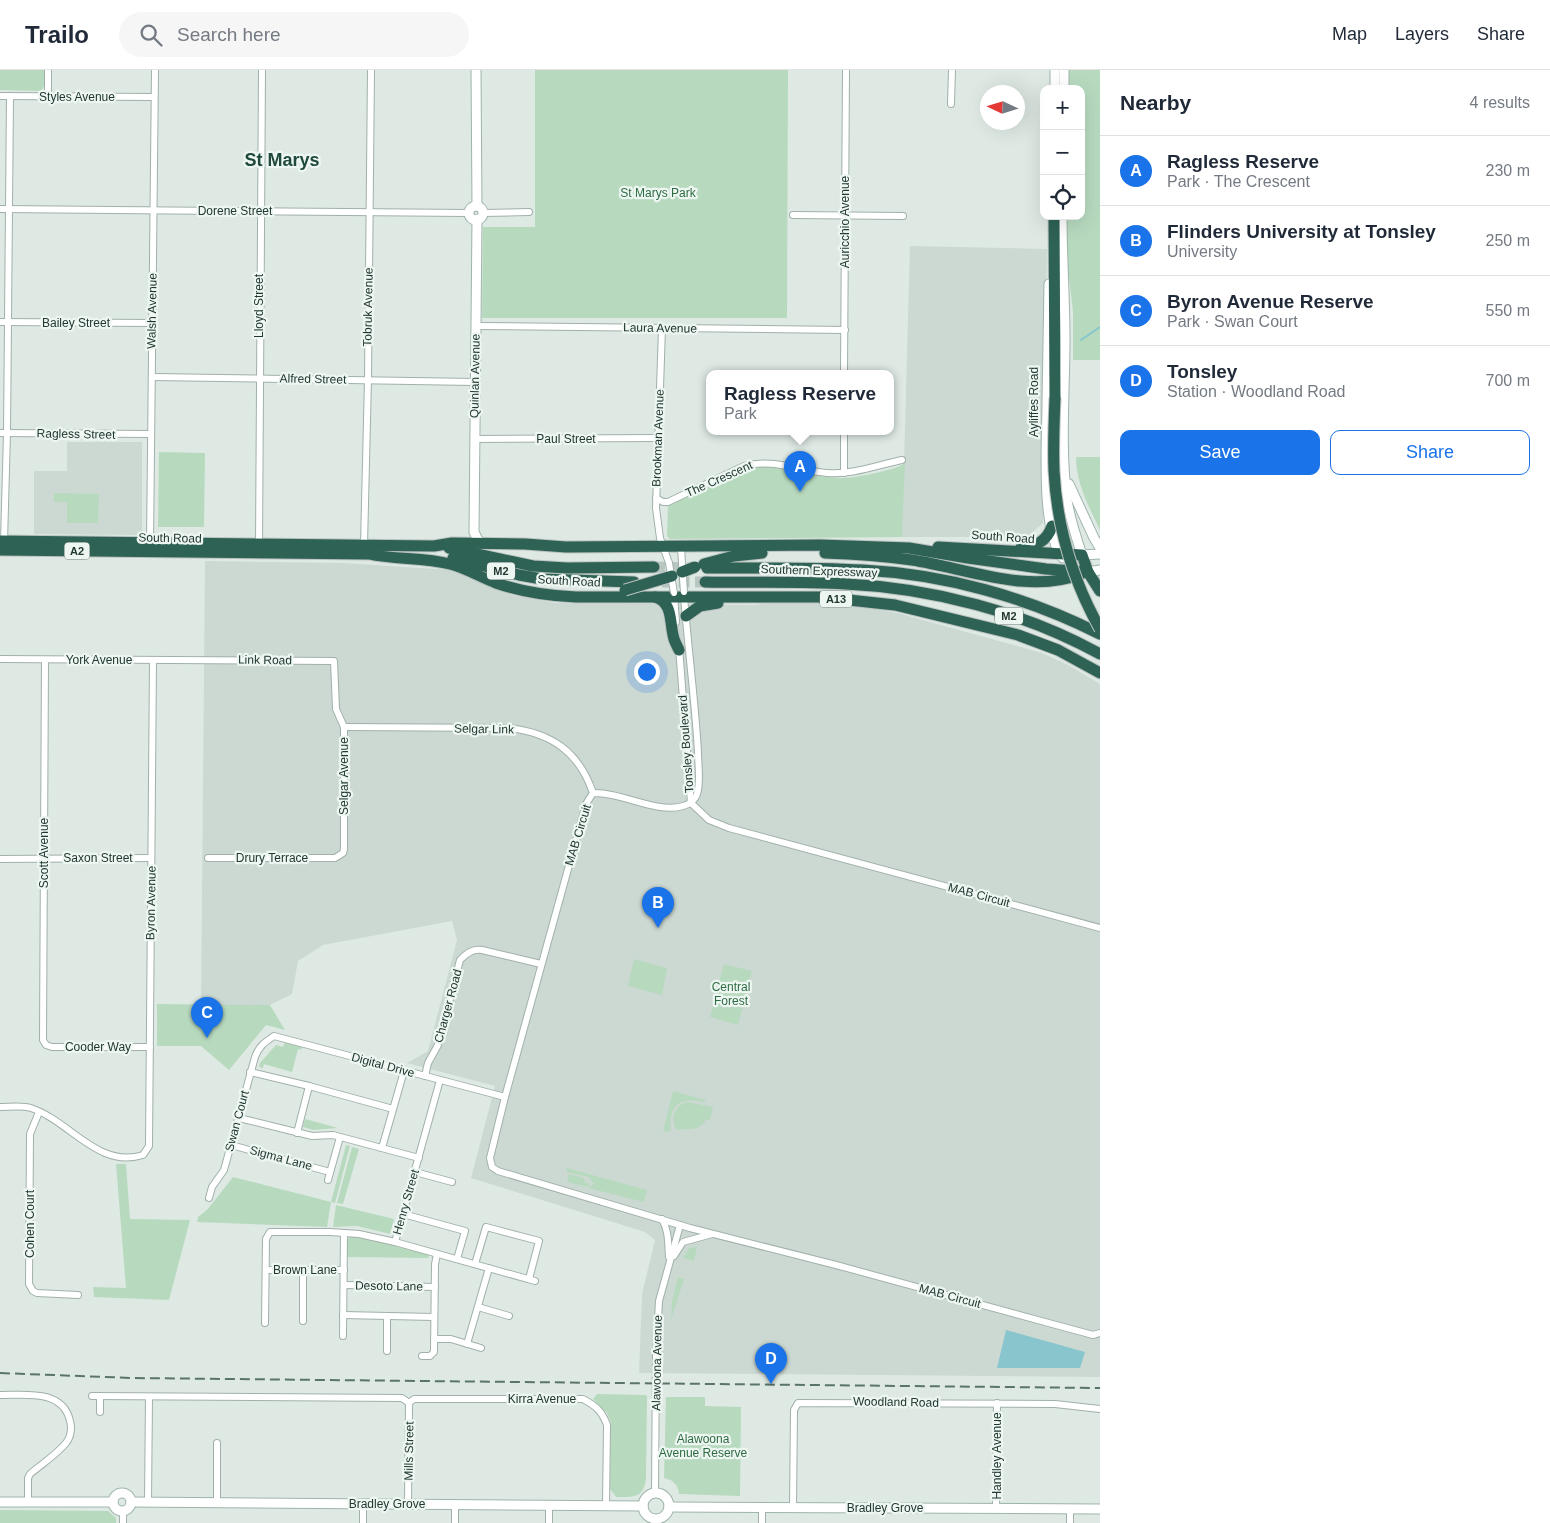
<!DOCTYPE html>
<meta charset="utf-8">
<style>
body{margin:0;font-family:Arial,sans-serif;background:#f6f6f7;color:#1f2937}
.controls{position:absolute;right:15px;top:15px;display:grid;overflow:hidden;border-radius:10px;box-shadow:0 5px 20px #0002}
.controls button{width:45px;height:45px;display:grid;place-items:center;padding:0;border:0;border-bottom:1px solid #e0e1e3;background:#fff;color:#1f2937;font:25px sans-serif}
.compass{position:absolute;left:980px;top:15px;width:45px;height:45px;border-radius:50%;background:#fff;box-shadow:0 5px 20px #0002;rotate:274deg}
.you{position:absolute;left:646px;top:601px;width:18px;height:18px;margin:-12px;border:4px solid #fff;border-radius:50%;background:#1a73e8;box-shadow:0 0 0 8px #1a73e833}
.badge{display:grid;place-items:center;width:32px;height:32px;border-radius:50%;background:#1a73e8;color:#fff;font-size:16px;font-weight:700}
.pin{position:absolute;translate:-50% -41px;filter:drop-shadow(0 1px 2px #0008)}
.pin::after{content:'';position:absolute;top:26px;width:18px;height:15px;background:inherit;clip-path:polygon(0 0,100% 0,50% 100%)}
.popup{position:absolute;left:706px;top:300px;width:188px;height:65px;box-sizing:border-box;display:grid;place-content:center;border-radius:10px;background:#fff;filter:drop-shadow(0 1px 4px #0005);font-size:16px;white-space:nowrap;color:#747a83}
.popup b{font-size:19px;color:#1f2937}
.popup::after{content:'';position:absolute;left:50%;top:100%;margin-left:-10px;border:10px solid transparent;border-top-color:#fff}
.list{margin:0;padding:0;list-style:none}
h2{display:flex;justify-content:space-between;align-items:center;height:65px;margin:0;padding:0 20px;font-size:21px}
h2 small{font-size:16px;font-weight:400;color:#747a83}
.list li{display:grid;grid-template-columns:32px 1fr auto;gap:15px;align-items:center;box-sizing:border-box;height:70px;padding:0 20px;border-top:1px solid #e0e1e3}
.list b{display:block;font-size:19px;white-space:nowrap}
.list p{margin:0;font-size:16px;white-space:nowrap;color:#747a83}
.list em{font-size:16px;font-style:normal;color:#747a83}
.actions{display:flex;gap:10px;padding:15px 20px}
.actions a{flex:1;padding:11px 0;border:1px solid #1a73e8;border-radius:10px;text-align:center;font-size:18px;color:#1a73e8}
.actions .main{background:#1a73e8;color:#fff}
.icon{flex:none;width:28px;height:28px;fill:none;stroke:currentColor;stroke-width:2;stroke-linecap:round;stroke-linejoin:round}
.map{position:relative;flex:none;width:1100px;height:1453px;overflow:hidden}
header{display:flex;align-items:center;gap:30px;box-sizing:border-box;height:70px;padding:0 25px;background:#fff;border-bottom:1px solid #e0e1e3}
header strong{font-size:24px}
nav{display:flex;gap:28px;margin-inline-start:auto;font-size:18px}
.search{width:350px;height:45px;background:#f6f6f7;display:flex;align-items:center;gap:12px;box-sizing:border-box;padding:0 18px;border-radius:28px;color:#747a83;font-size:19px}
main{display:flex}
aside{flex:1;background:#fff}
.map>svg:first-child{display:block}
.built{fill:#ccd9d3}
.green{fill:#b7dabf}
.water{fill:#88c5cd}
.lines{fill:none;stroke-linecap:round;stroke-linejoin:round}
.stream{stroke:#88c5cd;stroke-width:2}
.highway-tunnel{stroke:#b8c6c0;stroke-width:11;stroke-dasharray:11 5.5;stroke-linecap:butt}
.street-casing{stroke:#a1b0aa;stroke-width:8}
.secondary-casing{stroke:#9eb4ab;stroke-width:11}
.highway-casing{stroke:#bcc3c1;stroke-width:13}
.street{stroke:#fff;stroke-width:6}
.secondary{stroke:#fff;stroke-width:9}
.highway{stroke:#2e6255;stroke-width:11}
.rail{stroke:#5a746c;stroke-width:2;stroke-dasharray:10 5;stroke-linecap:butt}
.street-bridge-casing{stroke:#a1b0aa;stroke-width:8;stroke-linecap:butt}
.highway-bridge-casing{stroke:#bcc3c1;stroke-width:13;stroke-linecap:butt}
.street-bridge{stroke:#fff;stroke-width:6}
.highway-bridge{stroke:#2e6255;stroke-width:11}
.labels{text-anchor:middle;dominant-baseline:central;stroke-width:4.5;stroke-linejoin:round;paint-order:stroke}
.shield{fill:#eef6f2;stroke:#5e716a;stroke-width:1}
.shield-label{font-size:11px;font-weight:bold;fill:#203830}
.street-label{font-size:12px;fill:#203830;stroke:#eef6f2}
.park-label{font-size:12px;fill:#2d6c42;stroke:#eef6f2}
.district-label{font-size:18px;font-weight:bold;fill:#1e493c;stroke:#eef6f2}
</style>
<header>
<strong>Trailo</strong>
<div class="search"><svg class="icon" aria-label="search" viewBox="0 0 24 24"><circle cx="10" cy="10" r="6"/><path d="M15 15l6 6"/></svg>Search here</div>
<nav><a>Map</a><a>Layers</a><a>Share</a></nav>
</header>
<main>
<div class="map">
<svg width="1100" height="1453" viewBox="0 0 1100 1453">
<rect width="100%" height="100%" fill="#dee9e4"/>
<!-- built -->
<g class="built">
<polygon points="910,176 1047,179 1043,453 1027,467 902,467"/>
<polygon points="67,372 142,372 142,465 34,464 34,401 67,401"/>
<polygon points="205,491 344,493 452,500 512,525 555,533 754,535 783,531 852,534 901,544 1042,583 1070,596 1100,614 1100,1307 639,1303 642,1224 655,1170 645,1162 471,1108 495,1016 407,993 428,981 457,870 452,851 323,875 298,891 292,924 270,935 201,935"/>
</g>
<!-- green -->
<g class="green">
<polygon points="0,0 44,0 44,15 42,21 0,20"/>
<polygon points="535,0 788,0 787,248 482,248 483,157 535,157"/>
<polygon points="1064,0 1100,0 1100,290 1073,290 1073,242 1062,146 1081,146 1081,19 1064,19"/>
<polygon points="159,382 205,383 204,457 158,457"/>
<path d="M1076 387H1100V460C1089 437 1076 413 1076 387Z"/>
<path d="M905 393 902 467 670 469 667 466 668 436 750 396C781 396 811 407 842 408 853 408 865 405 876 403 886 400 896 399 905 393Z"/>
<polygon points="54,423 99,424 98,453 67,453 67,432 54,432"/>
<polygon points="634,889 667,898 662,925 628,916"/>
<polygon points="724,894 752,901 738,955 710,947"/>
<polygon points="157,934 270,935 285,960 266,955 229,1000 201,976 157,976"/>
<polygon points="285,972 302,977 301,980 298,979 292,1002 264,994 263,998 259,997 260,993 276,975 283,977"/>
<path d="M673 1021 706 1030 705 1032C682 1027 668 1033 671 1060L669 1062 663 1061Z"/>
<path d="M687 1032 713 1037 710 1050H706C698 1062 689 1058 678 1060L675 1058C671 1046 675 1036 687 1032Z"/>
<polygon points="305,1049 338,1058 313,1060 303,1057"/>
<polygon points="346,1075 350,1076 335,1133 331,1132 327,1157 197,1152 198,1147 207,1140 233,1107 331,1132"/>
<polygon points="352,1077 359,1079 343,1134 337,1133"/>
<polygon points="116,1094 126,1094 130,1149 190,1150 169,1230 94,1227 93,1217 126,1218"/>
<polygon points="567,1098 647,1120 644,1132 588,1118 596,1112 593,1113 589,1107 566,1102"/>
<polygon points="569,1104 584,1108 585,1113 589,1113 589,1115 587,1117 567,1112"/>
<polygon points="336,1135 394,1149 390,1164 357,1156 333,1157"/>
<polygon points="352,1165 428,1184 429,1188 347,1187 347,1170"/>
<polygon points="697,1177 694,1191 683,1188 689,1178"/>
<polygon points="678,1207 684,1209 671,1250 672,1231"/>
<path d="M597 1324 645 1325 647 1326 646 1409C643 1429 633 1427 616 1427L610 1419 611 1353 607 1343 593 1329Z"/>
<path d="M666 1327H705V1336L741 1337 740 1426 679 1424C678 1415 674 1410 664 1408Z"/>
<polygon points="0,1440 108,1441 116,1448 116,1453 0,1453"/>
</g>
<!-- water -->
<polygon class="water" points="1006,1260 1085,1282 1080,1298 997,1298"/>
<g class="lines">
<!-- stream -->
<polyline class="stream" points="1081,270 1100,257"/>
<!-- highway-tunnel -->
<g class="highway-tunnel">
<polyline points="654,497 692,498"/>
<polyline points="662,512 705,512"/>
</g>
<!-- street casing -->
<g class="street-casing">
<g id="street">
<polyline points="0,26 154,27"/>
<polyline points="48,26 48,0"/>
<polyline points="951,34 952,0"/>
<polyline points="0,139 469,143"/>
<polyline points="483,143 529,142"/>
<polyline points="793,145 903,146"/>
<polyline points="0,252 152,253"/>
<polyline points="476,256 845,260"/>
<polyline points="662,258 656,438 660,468 669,493"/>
<polyline points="844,303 846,0"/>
<polyline points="152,307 475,312"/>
<polyline points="0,363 151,364"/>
<polyline points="475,369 657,368"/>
<polyline points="844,403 844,361"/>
<path d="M656 428 663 432H668L744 396C771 388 800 401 827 403 852 405 878 395 902 390"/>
<polyline points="4,472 7,363 10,26"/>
<polyline points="150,474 155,0"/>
<polyline points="364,475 368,309 371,0"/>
<polyline points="259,476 262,0"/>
<polyline points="681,477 682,494"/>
<polyline points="674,525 676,552"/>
<path d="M684 526C688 578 695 630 698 682 698 696 701 712 697 724 695 731 690 734 683 736 656 744 622 722 593 723L586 734 505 1027 490 1088 492 1097 498 1101 690 1158 836 1195 1056 1255 1093 1265 1100 1263"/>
<polyline points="679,577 691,733"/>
<polyline points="0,589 334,591 336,639 344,657 344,779 343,783 335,788 208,788"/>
<polyline points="45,590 43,970 46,975 52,977 150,977"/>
<path d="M344 657 509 658C552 663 579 682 593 723"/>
<polyline points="691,733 709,750 729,758 1100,858"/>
<polyline points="0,789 151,788"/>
<polyline points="250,1002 309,1016"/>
<path d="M425 1006 428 993 438 975 460 890C467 883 472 879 482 880L541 894"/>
<path d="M0 1037C9 1037 22 1035 31 1038 70 1051 98 1099 143 1085L149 1076 153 590"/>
<polyline points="39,1042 30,1064 29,1214 33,1221 37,1223 78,1225"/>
<polyline points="239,1048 312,1066 333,1065 419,1088"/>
<polyline points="297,1063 309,1016 393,1039"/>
<polyline points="231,1075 330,1102"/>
<polyline points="382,1078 404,1001"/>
<polyline points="415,1102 452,1112"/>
<polyline points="328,1110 340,1067"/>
<path d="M209 1128 212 1117 224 1100 255 987C259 976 265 972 274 966L505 1027"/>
<polyline points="403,1144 465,1161 457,1189"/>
<path d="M662 1149C669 1161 668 1174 669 1187"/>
<polyline points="395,1172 440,1010"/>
<polyline points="674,1186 683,1172 712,1164"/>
<polyline points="475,1194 486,1157 539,1171 529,1209"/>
<polyline points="266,1200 344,1200"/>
<polyline points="344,1215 435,1217"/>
<polyline points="478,1237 509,1246"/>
<polyline points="343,1245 434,1247"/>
<polyline points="303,1251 303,1200"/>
<polyline points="265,1253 266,1169 270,1162 330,1162 359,1164 395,1172 535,1211"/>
<polyline points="343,1266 344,1163"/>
<polyline points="434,1269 451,1269 481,1278"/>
<polyline points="467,1274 489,1198"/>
<polyline points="387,1281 387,1246"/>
<polyline points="422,1286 430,1286 434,1282 435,1194 437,1184"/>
<path d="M0 1325C24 1325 63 1319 70 1351 72 1358 71 1367 66 1373 57 1384 42 1394 30 1404L28 1408V1432"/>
<polyline points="92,1326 402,1328 409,1333"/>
<polyline points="100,1342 100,1326"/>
<polyline points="217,1373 217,1433"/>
<polyline points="655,1423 656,1285 659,1231 680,1155"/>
<polyline points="148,1432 149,1327"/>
<path d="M408 1434 409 1333 414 1329H583C596 1336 602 1341 607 1355L606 1436"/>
<polyline points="793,1438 794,1340 798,1333 1055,1334 1100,1339"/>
<polyline points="996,1438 997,1333"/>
<polyline points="123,1453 123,1441"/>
<polyline points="363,1453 363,1434"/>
<polyline points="455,1453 455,1435"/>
<polyline points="549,1453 549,1436"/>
<polyline points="762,1453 762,1438"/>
<polyline points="1070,1453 1070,1439"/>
</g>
</g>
<!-- secondary casing -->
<g class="secondary-casing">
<g id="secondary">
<polyline points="476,0 477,136"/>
<polyline points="1055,19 1055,0"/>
<polyline points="1064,19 1064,0"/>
<circle cx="476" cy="143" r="7"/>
<path d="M1062 146C1062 187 1065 228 1065 269 1065 322 1060 377 1067 430 1070 449 1076 467 1082 485L1100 484"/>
<polyline points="477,149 474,462 478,470 482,473"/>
<path d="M1049 214C1048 254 1048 293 1047 333 1047 369 1040 462 1063 488"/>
<polyline points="1069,414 1094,468 1100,478"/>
<polyline points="1088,502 1100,500"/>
<circle cx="656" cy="1436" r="13"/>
<circle cx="122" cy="1432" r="9"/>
<polyline points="0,1432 113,1432"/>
<polyline points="131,1432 643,1436"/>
<polyline points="669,1437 1100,1439"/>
</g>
</g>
<!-- highway casing -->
<g class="highway-casing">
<g id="highway">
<polyline points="1054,146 1055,328"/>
<polyline points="0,471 434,476 452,473 525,474 566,477 820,475 909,478 968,488 1046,499 1088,502"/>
<polyline points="938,477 1082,485 1088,502 1100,521"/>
<polyline points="449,478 533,496 567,498 654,497"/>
<path d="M1020 479C1035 476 1047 472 1052 456"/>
<path d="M0 480 369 484C396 490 423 487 450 494 466 498 480 507 496 513 522 522 548 526 576 527H821L895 535 1018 565 1058 580 1100 603"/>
<path d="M825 483C854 484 883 486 912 490 966 498 1028 525 1081 504"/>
<polyline points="453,488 519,505 542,509 634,512"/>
<polyline points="704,494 734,486 762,483"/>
<path d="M707 498C759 498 811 497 863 500 944 504 1027 527 1100 564"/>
<path d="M705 512C752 513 799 511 846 514 932 518 1024 542 1100 584"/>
<path d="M655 527C674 533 669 553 674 569 675 572 677 576 679 580"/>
<polyline points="686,546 700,536 718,533"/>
</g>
</g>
<!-- street -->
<use href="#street" class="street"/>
<!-- secondary -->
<use href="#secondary" class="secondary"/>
<!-- highway -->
<use href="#highway" class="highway"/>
<!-- rail -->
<polyline class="rail" points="0,1303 132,1308 1100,1318"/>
<!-- street-bridge casing -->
<g class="street-bridge-casing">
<g id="street-bridge">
<polyline points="669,493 674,523"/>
<polyline points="682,494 684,522"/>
</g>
</g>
<!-- highway-bridge casing -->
<g class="highway-bridge-casing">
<g id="highway-bridge">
<path d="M1055 328C1054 352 1053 377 1054 401 1057 457 1073 511 1100 559"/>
<polyline points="682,502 695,497"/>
<polyline points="625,520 672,506"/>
</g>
</g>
<!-- street-bridge -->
<use href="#street-bridge" class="street-bridge"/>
<!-- highway-bridge -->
<use href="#highway-bridge" class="highway-bridge"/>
</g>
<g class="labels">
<!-- shield labels -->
<g class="shield">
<rect x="64.5" y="472.5" width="25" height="17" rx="4"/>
<rect x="487" y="492.5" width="28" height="17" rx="4"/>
<rect x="820" y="520.5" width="32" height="17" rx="4"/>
<rect x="995" y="537.5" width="28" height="17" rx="4"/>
</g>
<g class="shield-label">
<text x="77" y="481">A2</text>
<text x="501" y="501">M2</text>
<text x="836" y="529">A13</text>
<text x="1009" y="546">M2</text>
</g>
<!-- street labels -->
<g class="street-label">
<text x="77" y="27">Styles Avenue</text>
<text x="235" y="141">Dorene Street</text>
<text transform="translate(845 152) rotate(-90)">Auricchio Avenue</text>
<text transform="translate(259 236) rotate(-90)">Lloyd Street</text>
<text transform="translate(368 237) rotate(-89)">Tobruk Avenue</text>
<text transform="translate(152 241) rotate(-89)">Walsh Avenue</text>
<text x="76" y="253">Bailey Street</text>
<text transform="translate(660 258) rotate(1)">Laura Avenue</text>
<text transform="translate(475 306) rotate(-89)">Quinlan Avenue</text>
<text transform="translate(313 309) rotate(1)">Alfred Street</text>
<text transform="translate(1034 332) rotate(-90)">Ayliffes Road</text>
<text transform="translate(76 364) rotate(1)">Ragless Street</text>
<text transform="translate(658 368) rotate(-88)">Brookman Avenue</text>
<text x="566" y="369">Paul Street</text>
<text transform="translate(719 409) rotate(-24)">The Crescent</text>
<text transform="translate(1003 467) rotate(4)">South Road</text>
<text transform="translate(170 468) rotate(1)">South Road</text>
<text transform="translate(819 501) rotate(2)">Southern Expressway</text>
<text transform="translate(569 511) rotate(3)">South Road</text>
<text x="99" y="590">York Avenue</text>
<text transform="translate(265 590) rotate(1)">Link Road</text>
<text transform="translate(484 659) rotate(1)">Selgar Link</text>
<text transform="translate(686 674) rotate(-94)">Tonsley Boulevard</text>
<text transform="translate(344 706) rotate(-90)">Selgar Avenue</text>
<text transform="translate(578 765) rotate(-73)">MAB Circuit</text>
<text transform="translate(44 783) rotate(-90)">Scott Avenue</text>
<text x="98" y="788">Saxon Street</text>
<text x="272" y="788">Drury Terrace</text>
<text transform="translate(979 825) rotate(15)">MAB Circuit</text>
<text transform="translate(151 833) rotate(-89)">Byron Avenue</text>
<text transform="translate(448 936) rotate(-75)">Charger Road</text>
<text x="98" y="977">Cooder Way</text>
<text transform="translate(383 995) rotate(15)">Digital Drive</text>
<text transform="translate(237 1051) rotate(-75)">Swan Court</text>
<text transform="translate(281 1088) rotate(15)">Sigma Lane</text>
<text transform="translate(406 1132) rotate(-74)">Henry Street</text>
<text transform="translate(30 1154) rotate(-90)">Cohen Court</text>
<text x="305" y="1200">Brown Lane</text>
<text transform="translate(389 1216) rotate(1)">Desoto Lane</text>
<text transform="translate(950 1226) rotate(15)">MAB Circuit</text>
<text transform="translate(657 1293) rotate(-89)">Alawoona Avenue</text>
<text x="542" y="1329">Kirra Avenue</text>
<text transform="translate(896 1332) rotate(1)">Woodland Road</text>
<text transform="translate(409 1381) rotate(-89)">Mills Street</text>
<text transform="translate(997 1386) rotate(-90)">Handley Avenue</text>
<text x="387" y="1434">Bradley Grove</text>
<text x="885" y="1438">Bradley Grove</text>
</g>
<!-- park labels -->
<g class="park-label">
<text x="658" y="123">St Marys Park</text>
<text x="731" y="917">Central<tspan x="731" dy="14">Forest</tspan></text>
<text x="703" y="1369">Alawoona<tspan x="703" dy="14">Avenue Reserve</tspan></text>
</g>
<!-- district labels -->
<g class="district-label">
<text x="282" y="90">St Marys</text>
</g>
</g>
</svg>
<div class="controls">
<button>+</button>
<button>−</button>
<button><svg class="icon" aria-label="locate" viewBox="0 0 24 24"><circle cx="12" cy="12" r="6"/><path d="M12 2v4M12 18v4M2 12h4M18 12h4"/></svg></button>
</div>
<svg class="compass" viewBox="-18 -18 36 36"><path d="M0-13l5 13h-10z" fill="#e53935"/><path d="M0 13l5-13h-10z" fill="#747a83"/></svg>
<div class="you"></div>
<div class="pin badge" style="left:800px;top:422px">A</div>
<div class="popup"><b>Ragless Reserve</b>Park</div>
<div class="pin badge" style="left:658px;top:858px">B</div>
<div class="pin badge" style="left:207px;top:968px">C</div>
<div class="pin badge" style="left:771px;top:1314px">D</div>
</div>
<aside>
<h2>Nearby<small>4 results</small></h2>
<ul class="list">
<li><span class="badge">A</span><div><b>Ragless Reserve</b><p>Park · The Crescent</p></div><em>230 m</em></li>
<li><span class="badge">B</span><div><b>Flinders University at Tonsley</b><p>University</p></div><em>250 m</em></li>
<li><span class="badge">C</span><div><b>Byron Avenue Reserve</b><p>Park · Swan Court</p></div><em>550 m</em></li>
<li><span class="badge">D</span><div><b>Tonsley</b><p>Station · Woodland Road</p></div><em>700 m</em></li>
</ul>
<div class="actions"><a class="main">Save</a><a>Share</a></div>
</aside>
</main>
